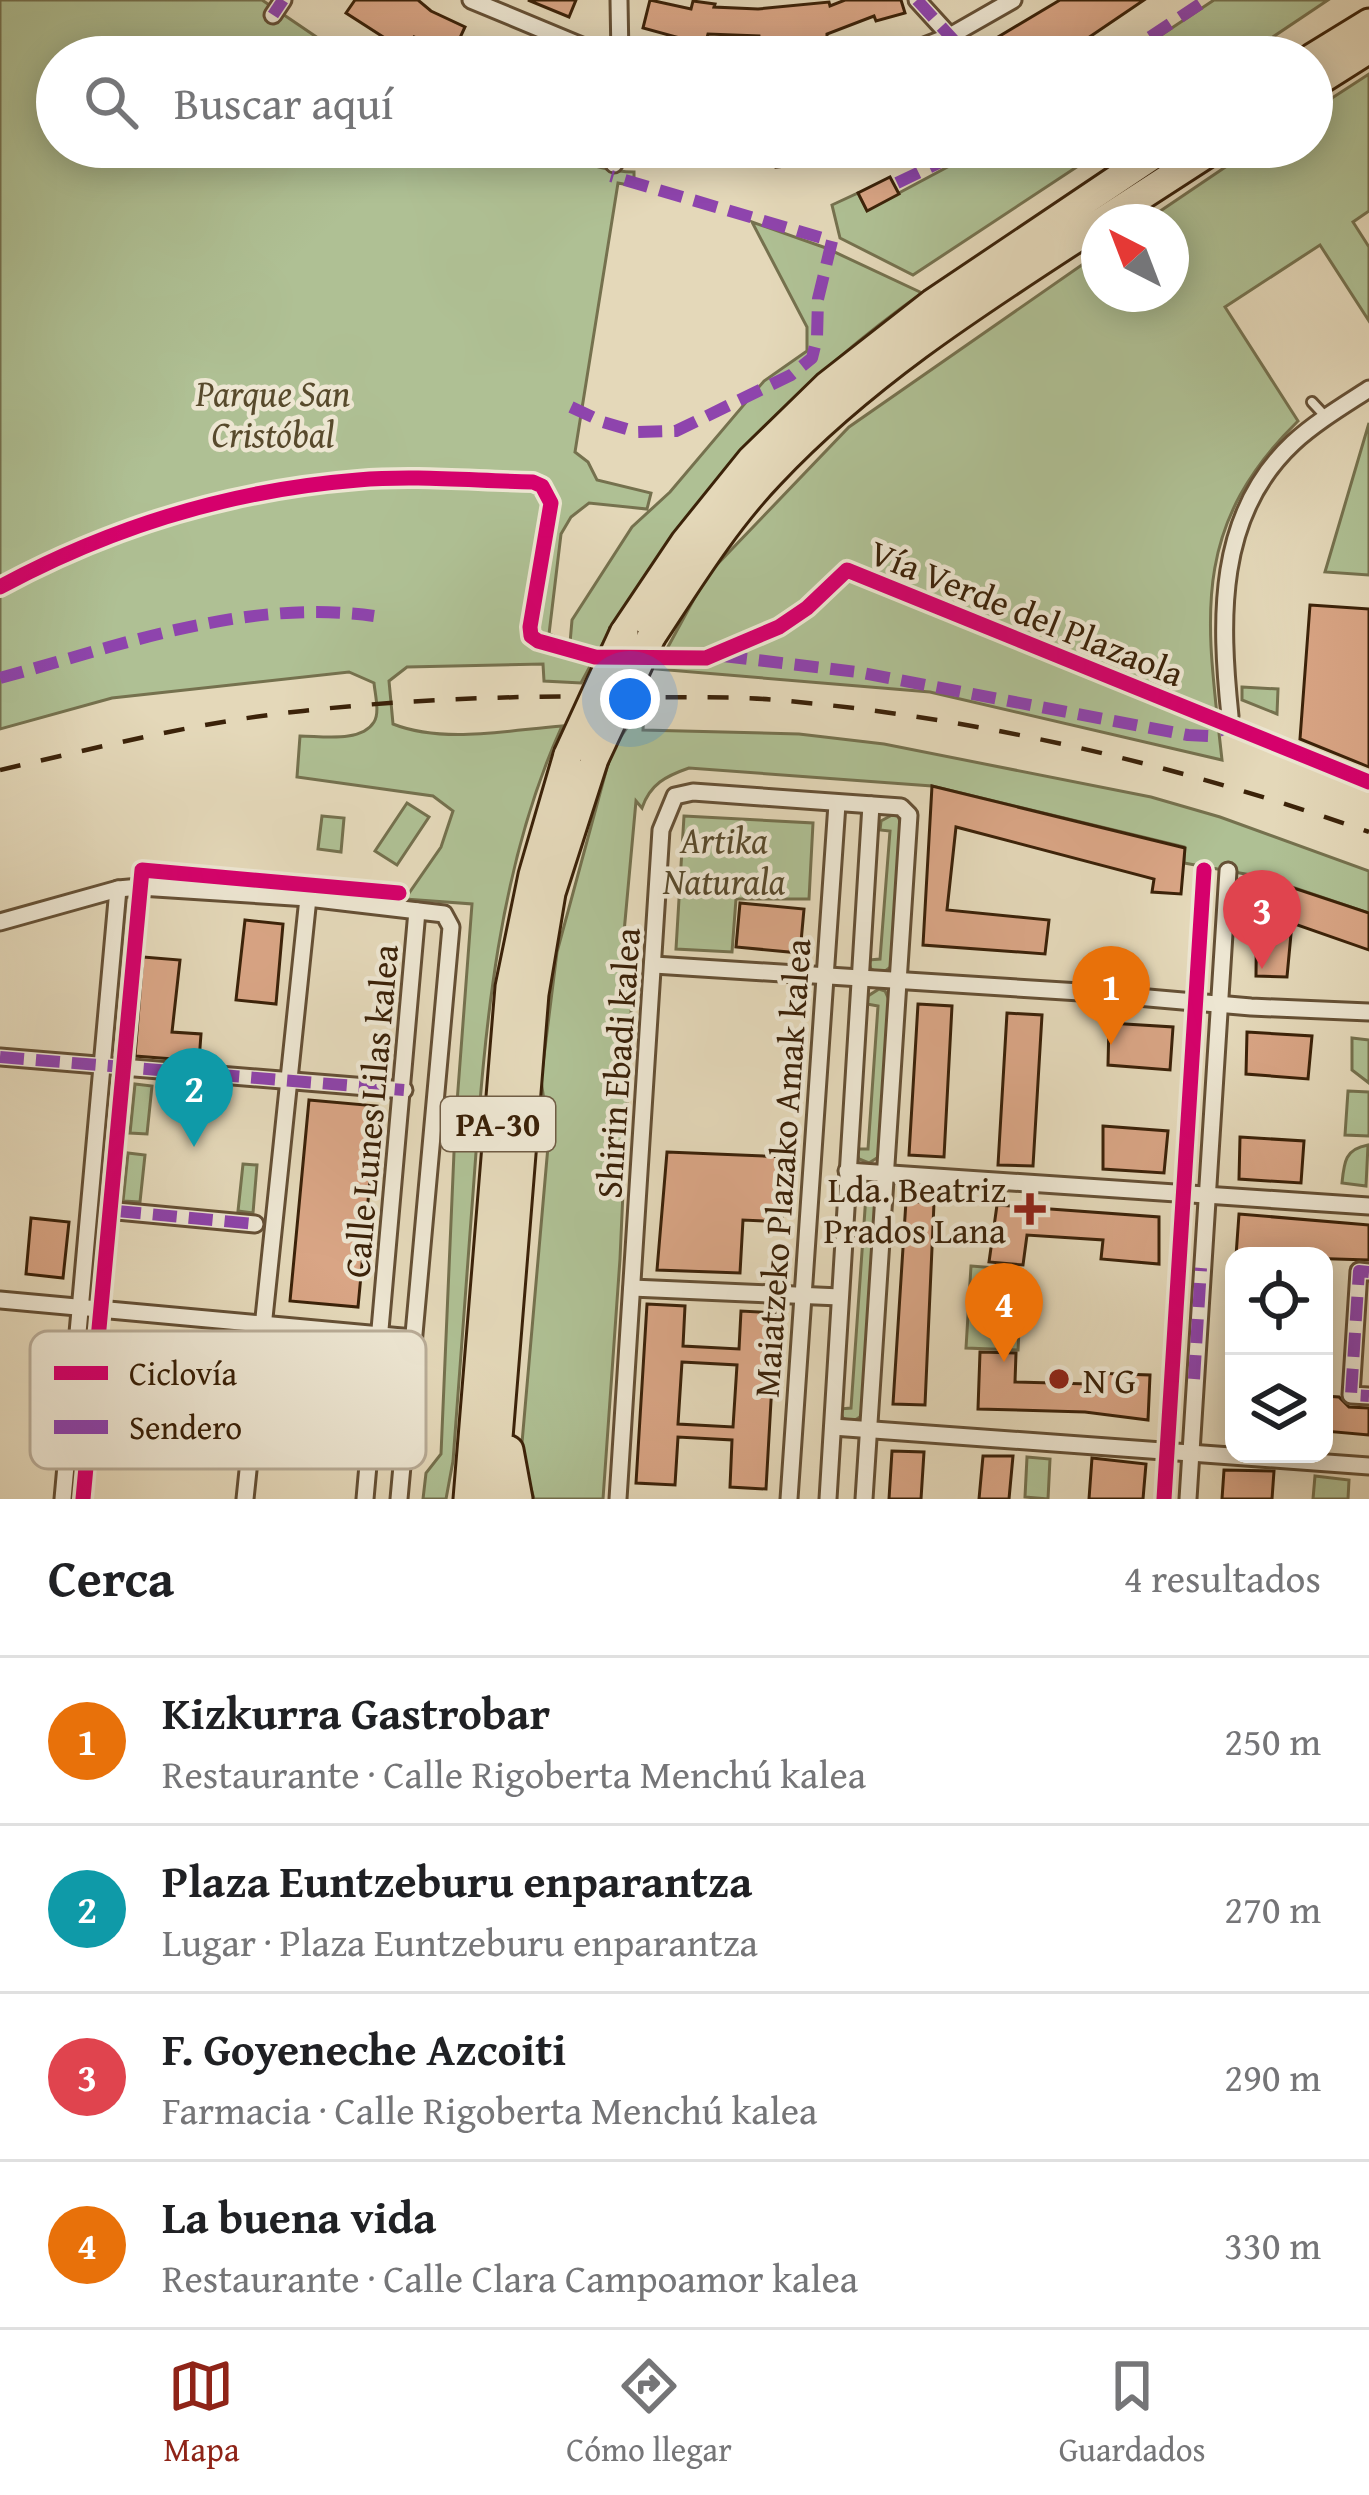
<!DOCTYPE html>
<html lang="es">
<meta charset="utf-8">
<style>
body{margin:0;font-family:"Gentium Book Plus",serif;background:#f2f2f2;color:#202124}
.controls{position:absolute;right:36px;bottom:36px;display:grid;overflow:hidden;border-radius:24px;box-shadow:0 6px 30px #0003}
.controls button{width:108px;height:108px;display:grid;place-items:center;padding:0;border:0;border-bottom:3px solid #e0e0e0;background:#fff;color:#202124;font:60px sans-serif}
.compass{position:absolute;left:1081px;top:204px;width:108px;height:108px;border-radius:50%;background:#fff;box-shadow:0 6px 30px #0003;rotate:318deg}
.you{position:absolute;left:630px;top:699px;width:42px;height:42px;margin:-30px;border:9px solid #fff;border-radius:50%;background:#1a73e8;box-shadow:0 0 0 18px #1a73e833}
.badge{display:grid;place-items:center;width:78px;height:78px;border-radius:50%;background:#8f2418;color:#fff;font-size:39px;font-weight:700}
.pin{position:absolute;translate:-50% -99px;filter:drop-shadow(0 3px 6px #0008)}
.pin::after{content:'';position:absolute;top:63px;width:42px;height:36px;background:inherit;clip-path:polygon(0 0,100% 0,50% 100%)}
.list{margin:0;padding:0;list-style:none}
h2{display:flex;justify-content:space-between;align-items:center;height:156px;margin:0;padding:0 48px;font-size:51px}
h2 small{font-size:39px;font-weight:400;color:#757577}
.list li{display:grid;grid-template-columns:78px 1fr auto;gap:36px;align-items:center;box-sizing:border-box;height:168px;padding:0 48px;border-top:3px solid #e0e0e0}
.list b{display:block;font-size:45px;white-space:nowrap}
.list p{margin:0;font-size:39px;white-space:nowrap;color:#757577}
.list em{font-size:39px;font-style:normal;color:#757577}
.icon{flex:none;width:66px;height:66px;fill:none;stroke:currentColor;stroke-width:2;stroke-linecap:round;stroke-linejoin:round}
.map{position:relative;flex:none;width:1369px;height:1499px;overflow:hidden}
.search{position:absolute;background:#fff;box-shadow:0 6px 30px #0003;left:36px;right:36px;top:36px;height:132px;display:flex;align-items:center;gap:30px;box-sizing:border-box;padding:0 42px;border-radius:66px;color:#757577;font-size:45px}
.sheet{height:828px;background:#fff}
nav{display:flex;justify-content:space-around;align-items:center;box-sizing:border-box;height:168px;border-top:3px solid #e0e0e0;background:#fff;font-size:33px;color:#757577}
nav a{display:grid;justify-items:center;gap:6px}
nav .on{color:#8f2418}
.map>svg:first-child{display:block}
.green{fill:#afc094;stroke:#75714e;stroke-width:3}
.building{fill:#d9a585;stroke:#3b2209;stroke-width:3;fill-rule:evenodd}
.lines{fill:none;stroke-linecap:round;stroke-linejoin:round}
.lane-casing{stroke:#655035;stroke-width:14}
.street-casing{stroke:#655035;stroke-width:21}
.highway-casing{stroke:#3b2209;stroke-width:33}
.lane{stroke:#ede6d2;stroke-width:8}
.street{stroke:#ede6d2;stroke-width:15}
.highway{stroke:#e4d8b9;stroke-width:27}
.rail{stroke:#3b2209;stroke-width:4.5;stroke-dasharray:21 21;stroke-linecap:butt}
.highway-bridge-casing{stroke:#3b2209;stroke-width:33;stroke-linecap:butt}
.highway-bridge{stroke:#e4d8b9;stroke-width:27}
.quiet{stroke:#8e44ad;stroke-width:12;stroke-dasharray:24 12;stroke-linecap:butt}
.cycleway-casing{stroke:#ede6d2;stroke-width:22}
.cycleway{stroke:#d6006c;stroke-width:15}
.poi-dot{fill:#8f2418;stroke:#ede6d2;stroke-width:4.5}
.labels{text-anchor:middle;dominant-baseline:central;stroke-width:9;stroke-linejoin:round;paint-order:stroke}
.shield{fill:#ede6d2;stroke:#705d45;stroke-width:3}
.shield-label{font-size:33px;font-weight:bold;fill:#3b2209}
.park-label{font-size:36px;font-style:italic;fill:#584a2c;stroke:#ede6d2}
.street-label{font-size:36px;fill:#3b2209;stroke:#ede6d2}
.poi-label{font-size:36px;fill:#3b2209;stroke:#ede6d2;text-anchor:end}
.key{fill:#ede6d2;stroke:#b8ab96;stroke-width:3}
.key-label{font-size:33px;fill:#3b2209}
</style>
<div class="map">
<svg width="1369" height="1499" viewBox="0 0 1369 1499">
<rect width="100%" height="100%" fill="#e4d8b9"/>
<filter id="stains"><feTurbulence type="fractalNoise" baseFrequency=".00167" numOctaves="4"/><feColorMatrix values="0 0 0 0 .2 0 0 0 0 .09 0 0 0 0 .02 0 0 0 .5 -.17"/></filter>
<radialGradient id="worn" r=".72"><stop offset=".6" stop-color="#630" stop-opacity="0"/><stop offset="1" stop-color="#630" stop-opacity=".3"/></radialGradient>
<!-- green -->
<g class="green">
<path d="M0 0H262L346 57H57V147H535C567 156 602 172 634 172V186L618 183 575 452 588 462 597 480 651 493 647 509 589 503 571 517 561 534 549 634 570 643 572 620 632 527 670 492 764 381 807 351V327L752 222 826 248 922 293C778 395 663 527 581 683L544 681 543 664 407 667 389 681 393 724C443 744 510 730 562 726 498 867 485 1027 474 1180 467 1274 460 1367 453 1461L446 1499H423L426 1473 441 1454 455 1129 472 904 405 899 441 847 453 811 433 796 297 777 300 736C322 736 361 743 374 722 380 713 375 694 374 683L349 672 112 698 0 729Z"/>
<polygon points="1214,0 1328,0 1243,57 1128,57"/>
<path d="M1369 74V211L1353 222 1369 247V321L1320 245 1225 307 1298 421C1188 529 1207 621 1222 760L930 692 656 669 707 575 849 427 1099 253V294H1171V222H1144L1255 147H1312V111Z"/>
<polygon points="985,147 1107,147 913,275 840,238 832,205 858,193 867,210"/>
<polygon points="1369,423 1369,575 1325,572"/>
<polygon points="1242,687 1278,689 1277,714 1242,700"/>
<path d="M644 704 643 730 799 734 884 744 1151 797 1220 817 1369 871V913L1262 877 1184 863V847L932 786 689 768C666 776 650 784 642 808L636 801 619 987 632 992 620 1259 603 1499H534L521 1454 549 1135 541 1080 557 952 612 749Z"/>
<polygon points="407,803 429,817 397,865 375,851"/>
<polygon points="892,815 898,816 902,827 892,966 881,974 871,969 868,960 880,959 890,831 880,830 881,821"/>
<polygon points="322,816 344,818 341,852 318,849"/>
<polygon points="684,816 813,823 809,899 736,899 732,952 676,949"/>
<polygon points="879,989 885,991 890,1002 880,1156 869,1163 859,1159 856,1149 868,1149 878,1006 867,1004 868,996"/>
<polygon points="1352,1038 1369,1040 1369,1083 1352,1070"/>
<polygon points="135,1084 152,1086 147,1134 130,1133"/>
<polygon points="1348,1091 1369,1092 1369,1136 1345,1135"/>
<path d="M1368 1145 1366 1186 1342 1183C1344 1162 1345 1149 1368 1145Z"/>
<polygon points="128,1153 145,1155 140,1202 123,1201"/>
<polygon points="243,1164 257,1165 253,1213 238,1211"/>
<polygon points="863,1179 874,1180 879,1191 863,1415 852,1422 843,1418 839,1409 851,1408 866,1195 856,1194 857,1185"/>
<polygon points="971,1266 1022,1270 1018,1350 966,1348"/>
<polygon points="1027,1457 1050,1459 1048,1499 1025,1497"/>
<polygon points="1315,1476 1349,1480 1348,1499 1313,1499"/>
</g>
<!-- building -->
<g class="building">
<polygon points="355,0 418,0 431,11 465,27 452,55 414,37 405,51 346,13"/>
<polygon points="528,0 576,0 569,17"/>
<polygon points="650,0 691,9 693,1 715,4 714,7 758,9 829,2 830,6 845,0 901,0 905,13 876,21 874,16 827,34 827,38 786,42 786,46 760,47 759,36 708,34 705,45 643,28"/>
<polygon points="1060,0 1144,0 1060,57 990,57 983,46"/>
<polygon points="683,147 753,147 751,164 682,155"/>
<polygon points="774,147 813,147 815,163 776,167"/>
<polygon points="890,177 899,194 867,211 858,193"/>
<polygon points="1310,605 1369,609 1369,767 1300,739"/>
<polygon points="932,786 1185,848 1181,894 1152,892 1154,879 956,827 947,910 1049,920 1045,954 923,945"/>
<polygon points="1257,876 1369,913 1369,950 1292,923 1287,977 1256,976"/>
<polygon points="740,903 804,909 800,953 736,947"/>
<polygon points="245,920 283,924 276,1004 236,1000"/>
<polygon points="143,957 180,960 172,1032 201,1034 199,1061 135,1056"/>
<polygon points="918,1004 952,1006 944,1157 909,1155"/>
<polygon points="1007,1013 1042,1015 1033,1166 998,1165"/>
<polygon points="1109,1023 1173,1027 1170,1070 1108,1065"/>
<polygon points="1247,1032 1312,1036 1308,1079 1246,1074"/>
<polygon points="309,1100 377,1106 358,1307 290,1301"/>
<polygon points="1103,1126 1168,1131 1164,1173 1103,1169"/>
<polygon points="1240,1137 1304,1141 1301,1183 1239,1179"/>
<polygon points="667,1152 787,1157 782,1222 743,1220 740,1273 657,1270"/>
<polygon points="906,1201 934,1203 925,1405 893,1404"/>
<polygon points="997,1205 1159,1217 1159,1264 1101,1259 1103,1240 1027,1235 1023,1265 989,1262"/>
<polygon points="1239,1214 1369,1225 1369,1260 1236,1256"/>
<polygon points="31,1218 69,1222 63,1278 26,1274"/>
<path d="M647 1304 685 1306 683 1346 739 1349 741 1311 776 1313 766 1489 730 1487 732 1440 678 1437 675 1485 636 1483ZM682 1362 737 1365 733 1427 678 1424Z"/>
<polygon points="980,1352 1016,1353 1015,1382 1089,1384 1091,1373 1150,1375 1148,1420 1085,1412 978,1409"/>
<polygon points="1324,1396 1339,1397 1349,1407 1369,1408 1369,1435 1324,1431"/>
<polygon points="892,1451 924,1452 921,1499 889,1499"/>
<polygon points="983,1456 1013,1456 1009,1499 979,1499"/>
<polygon points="1092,1458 1146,1464 1143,1499 1089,1499"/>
<polygon points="1224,1470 1274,1471 1272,1499 1222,1499"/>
</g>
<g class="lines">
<!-- lane casing -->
<g class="lane-casing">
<polyline id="lane" points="1312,402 1325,416"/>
</g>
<!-- street casing -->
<g class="street-casing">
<g id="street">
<polyline points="471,0 608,57"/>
<polyline points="619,0 620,57"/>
<polyline points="917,0 969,57"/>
<polyline points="273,15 283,0"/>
<polyline points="896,57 950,36 1013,0"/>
<polyline points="614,164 616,147"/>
<path d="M1230 716C1220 620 1216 515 1293 443 1316 422 1343 406 1369 389"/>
<polyline points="0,922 118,889 140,887 308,898 444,914 451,927 399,1499"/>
<polyline points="654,965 1080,992 1251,1007 1369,1012"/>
<polyline points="0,1057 404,1090"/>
<polyline points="847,1171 1369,1206"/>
<polyline points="117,1211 255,1224"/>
<polyline points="1369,1272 1359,1271 1351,1395 1369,1396"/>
<polyline points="632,1288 840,1297"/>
<polyline points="0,1300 413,1338"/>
<polyline points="833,1427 1369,1466"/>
<polyline points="63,1499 118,889"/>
<polyline points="245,1499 308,898"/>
<polyline points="365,1499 417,911"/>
<polyline points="618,1499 661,830 675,796 693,792 901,807 909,815 864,1499"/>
<polyline points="789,1499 837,804"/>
<polyline points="828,1499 871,805"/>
<polyline points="1188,1499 1228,871"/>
</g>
</g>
<!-- highway casing -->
<g class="highway-casing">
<g id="highway">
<polyline points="1312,58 1369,23"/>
<polyline points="1312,85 1369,49"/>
<polyline points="1101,222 1217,147"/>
<polyline points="624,633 685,542 751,460 827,386 933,303 1165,147"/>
<path d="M651 637C688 581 724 522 770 474 866 372 982 299 1099 223"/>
<polyline points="509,1450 518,1499"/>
<polyline points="468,1499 510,987 533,875 568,755"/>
<polyline points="493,1499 534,994 551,893 594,759"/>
</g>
</g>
<!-- lane -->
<use href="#lane" class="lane"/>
<!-- street -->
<use href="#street" class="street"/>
<!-- highway -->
<use href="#highway" class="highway"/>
<!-- rail -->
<path class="rail" d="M0 770C100 747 202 721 303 711 418 698 533 695 648 697 691 698 734 696 776 700 978 717 1178 765 1369 832"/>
<!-- highway-bridge casing -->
<g class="highway-bridge-casing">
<g id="highway-bridge">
<polyline points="568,755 624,633"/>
<polyline points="594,759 651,637"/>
</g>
</g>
<!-- highway-bridge -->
<use href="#highway-bridge" class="highway-bridge"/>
<!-- quiet -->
<g class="quiet">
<polyline points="917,0 969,57"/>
<polyline points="273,15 283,0"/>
<polyline points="1120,57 1206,0"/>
<polyline points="897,183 972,147"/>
<polyline points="571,407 603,422 637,432 676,431 791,375 812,358 817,338 818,299 832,241 611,176"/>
<polyline points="723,656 857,672 1188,735 1209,736 1229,726"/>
<path d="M0 678C122 645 247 598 374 616"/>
<polyline points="0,1057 404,1090"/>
<polyline points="117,1211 255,1224"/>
<polyline points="1369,1272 1359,1271 1351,1395 1369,1396"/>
<polyline points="1194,1379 1201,1268"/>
</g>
<!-- cycleway casing -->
<g class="cycleway-casing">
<g id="cycleway">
<path d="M0 587C111 527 233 490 358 480 416 475 475 481 533 482L542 486 551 503 530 627 531 636 538 641 595 657 706 658 779 627 807 608 847 570 1369 782"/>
<polyline points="83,1499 142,870 399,893"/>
<polyline points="1164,1499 1204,870"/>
</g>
</g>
<!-- cycleway -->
<use href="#cycleway" class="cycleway"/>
</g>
<!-- markers -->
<g class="poi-dot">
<path d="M1024 1191h12v12h12v12h-12v12h-12v-12h-12v-12h12z"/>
<circle cx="1059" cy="1379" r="12"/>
</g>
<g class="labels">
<!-- shield labels -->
<rect class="shield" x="441" y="1097" width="114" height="54" rx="9"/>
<g class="shield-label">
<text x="498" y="1124">PA-30</text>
</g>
<!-- park labels -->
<g class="park-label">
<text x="273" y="392">Parque San<tspan x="273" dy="41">Cristóbal</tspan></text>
<text x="724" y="839">Artika<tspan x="724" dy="41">Naturala</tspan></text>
</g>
<!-- street labels -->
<g class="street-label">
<text transform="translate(1027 612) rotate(22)">Vía Verde del Plazaola</text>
<text transform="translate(617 1063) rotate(-86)">Shirin Ebadi kalea</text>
<text transform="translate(370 1111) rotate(-85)">Calle Lunes Lilas kalea</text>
<text transform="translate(781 1168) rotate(-86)">Maiatzeko Plazako Amak kalea</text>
</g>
<!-- poi labels -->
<g class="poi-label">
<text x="1006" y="1188">Lda. Beatriz<tspan x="1006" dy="41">Prados Lana</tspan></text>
<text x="1083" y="1379" text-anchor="start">N G</text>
</g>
</g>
<!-- legend -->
<rect x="30" y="1331" width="396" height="138" rx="18" class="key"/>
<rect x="54" y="1366" width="54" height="14" fill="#d6006c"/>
<rect x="54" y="1420" width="54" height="14" fill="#8e44ad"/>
<g class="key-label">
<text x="129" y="1385">Ciclovía</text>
<text x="129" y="1439">Sendero</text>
</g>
<rect width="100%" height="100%" filter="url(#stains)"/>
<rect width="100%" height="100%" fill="url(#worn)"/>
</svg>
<div class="controls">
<button><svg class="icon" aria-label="locate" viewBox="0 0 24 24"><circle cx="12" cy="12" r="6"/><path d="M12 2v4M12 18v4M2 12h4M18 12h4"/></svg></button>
<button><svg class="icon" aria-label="layers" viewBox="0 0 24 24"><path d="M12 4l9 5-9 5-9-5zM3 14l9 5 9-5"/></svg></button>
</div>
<svg class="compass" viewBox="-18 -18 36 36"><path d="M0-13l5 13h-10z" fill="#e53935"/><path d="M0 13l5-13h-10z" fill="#757577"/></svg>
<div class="you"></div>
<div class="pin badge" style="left:1111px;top:1045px;background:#e8710a">1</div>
<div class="pin badge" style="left:194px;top:1147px;background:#0f9aa8">2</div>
<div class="pin badge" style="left:1262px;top:969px;background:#e0444e">3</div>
<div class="pin badge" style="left:1004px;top:1362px;background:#e8710a">4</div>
<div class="search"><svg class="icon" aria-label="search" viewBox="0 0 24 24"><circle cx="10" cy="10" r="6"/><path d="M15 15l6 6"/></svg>Buscar aquí</div>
</div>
<section class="sheet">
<h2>Cerca<small>4 resultados</small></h2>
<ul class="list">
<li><span class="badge" style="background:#e8710a">1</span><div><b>Kizkurra Gastrobar</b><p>Restaurante · Calle Rigoberta Menchú kalea</p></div><em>250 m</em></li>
<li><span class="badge" style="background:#0f9aa8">2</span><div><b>Plaza Euntzeburu enparantza</b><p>Lugar · Plaza Euntzeburu enparantza</p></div><em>270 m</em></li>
<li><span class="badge" style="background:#e0444e">3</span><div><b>F. Goyeneche Azcoiti</b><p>Farmacia · Calle Rigoberta Menchú kalea</p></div><em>290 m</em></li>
<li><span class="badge" style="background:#e8710a">4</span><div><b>La buena vida</b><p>Restaurante · Calle Clara Campoamor kalea</p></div><em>330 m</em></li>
</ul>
</section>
<nav>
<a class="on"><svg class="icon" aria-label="map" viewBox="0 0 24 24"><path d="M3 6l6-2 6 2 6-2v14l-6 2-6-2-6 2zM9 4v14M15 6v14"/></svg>Mapa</a>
<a><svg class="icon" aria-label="directions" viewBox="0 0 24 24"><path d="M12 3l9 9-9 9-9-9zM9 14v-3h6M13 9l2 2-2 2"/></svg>Cómo llegar</a>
<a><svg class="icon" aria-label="saved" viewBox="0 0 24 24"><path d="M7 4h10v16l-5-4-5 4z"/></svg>Guardados</a>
</nav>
